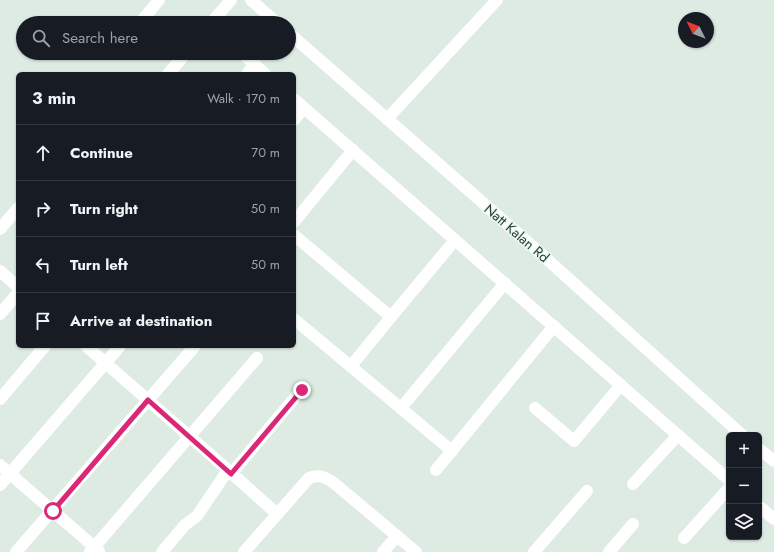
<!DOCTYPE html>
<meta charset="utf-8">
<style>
body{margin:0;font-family:Jost,sans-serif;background:#242831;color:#f1f3f6}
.controls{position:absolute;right:12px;bottom:12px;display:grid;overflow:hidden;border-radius:6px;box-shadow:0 1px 3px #0004}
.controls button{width:36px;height:36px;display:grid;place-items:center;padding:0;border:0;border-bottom:1px solid #363941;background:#171b24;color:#f1f3f6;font:20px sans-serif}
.compass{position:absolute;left:678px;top:12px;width:36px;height:36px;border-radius:50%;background:#171b24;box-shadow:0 1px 3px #0004;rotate:312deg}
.stop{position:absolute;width:12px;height:12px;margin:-9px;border:3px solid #db2777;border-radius:50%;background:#fff}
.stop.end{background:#db2777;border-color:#fff;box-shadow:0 1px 4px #0008}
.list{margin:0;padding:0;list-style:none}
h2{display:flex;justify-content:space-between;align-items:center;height:52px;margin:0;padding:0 16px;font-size:17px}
h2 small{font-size:13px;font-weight:400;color:#9ea1a6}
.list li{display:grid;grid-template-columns:26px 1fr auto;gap:12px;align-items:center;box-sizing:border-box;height:56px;padding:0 16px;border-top:1px solid #363941}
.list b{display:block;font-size:15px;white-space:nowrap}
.list em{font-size:13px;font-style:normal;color:#9ea1a6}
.icon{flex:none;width:22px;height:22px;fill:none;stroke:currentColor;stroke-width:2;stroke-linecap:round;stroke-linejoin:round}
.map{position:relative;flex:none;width:774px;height:552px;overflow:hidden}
.search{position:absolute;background:#171b24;box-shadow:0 1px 3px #0004;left:16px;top:16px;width:280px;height:44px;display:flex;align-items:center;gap:10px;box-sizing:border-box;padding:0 14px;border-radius:22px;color:#9ea1a6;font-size:15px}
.panel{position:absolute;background:#171b24;box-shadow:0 1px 3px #0004;left:16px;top:72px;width:280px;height:276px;border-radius:6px}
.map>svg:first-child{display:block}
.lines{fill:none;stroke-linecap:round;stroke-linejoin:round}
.minor{stroke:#fff;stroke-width:12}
.route{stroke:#db2777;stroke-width:5}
.labels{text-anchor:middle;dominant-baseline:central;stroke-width:3;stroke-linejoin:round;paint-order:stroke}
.street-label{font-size:14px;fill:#1d3c2f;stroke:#edf7f1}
</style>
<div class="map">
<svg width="774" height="552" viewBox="0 0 774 552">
<rect width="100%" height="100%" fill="#ddebe3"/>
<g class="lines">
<!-- minor -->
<g class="minor">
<polyline points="251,0 277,23"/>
<polyline points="140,23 159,0"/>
<polyline points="211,23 231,0"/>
<polyline points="289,33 539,252 742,435"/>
<polyline points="242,53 265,74"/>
<polyline points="168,74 186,53"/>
<polyline points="247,74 255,64"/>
<polyline points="294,99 729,480"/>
<polyline points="387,119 497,0"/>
<polyline points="294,120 304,108"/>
<polyline points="294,222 353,150"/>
<polyline points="0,229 18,208"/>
<polyline points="294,235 391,317 455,240"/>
<polyline points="0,271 18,287"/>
<polyline points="0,314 18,293"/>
<polyline points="294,319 452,451"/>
<polyline points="86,346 228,470 197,516 185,525 162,552"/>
<polyline points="351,366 391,317"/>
<polyline points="0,399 45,346"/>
<polyline points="401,408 505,283"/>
<polyline points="535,408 574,441 621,385"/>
<polyline points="759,449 774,461"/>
<polyline points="0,465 99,551"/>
<polyline points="228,470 277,514"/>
<polyline points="436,470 554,326"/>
<polyline points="231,474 302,389"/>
<polyline points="633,484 678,435"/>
<polyline points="0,485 120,346"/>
<polyline points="759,506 774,519"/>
<polyline points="684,538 729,488"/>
<polyline points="16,552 195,346"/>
<polyline points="90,552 257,358"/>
<path d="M244 552 309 478C320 474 325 477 334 483L416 552"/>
<polyline points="383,552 397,536"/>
<polyline points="534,552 587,491"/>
<polyline points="609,552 633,524"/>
</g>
</g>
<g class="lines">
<!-- route -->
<polyline class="route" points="53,511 148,400 231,474 302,390"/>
</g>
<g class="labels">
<!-- street labels -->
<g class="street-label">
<text transform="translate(517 233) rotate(41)">Natt Kalan Rd</text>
</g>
</g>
</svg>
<div class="controls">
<button>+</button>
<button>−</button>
<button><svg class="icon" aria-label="layers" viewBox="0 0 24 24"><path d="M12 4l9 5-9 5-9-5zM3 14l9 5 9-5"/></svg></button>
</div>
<svg class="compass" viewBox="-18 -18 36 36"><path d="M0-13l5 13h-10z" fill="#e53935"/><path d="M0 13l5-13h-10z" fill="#9ea1a6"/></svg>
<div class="stop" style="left:53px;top:511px"></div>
<div class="stop end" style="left:302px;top:390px"></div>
<div class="search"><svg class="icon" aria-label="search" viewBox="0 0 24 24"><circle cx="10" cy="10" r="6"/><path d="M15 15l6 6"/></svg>Search here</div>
<section class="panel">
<h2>3 min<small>Walk · 170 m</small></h2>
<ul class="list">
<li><svg class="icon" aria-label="ahead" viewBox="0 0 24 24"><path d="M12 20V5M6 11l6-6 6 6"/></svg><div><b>Continue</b></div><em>70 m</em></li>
<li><svg class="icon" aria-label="right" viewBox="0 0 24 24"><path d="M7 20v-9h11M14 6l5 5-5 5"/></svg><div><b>Turn right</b></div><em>50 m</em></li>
<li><svg class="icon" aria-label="left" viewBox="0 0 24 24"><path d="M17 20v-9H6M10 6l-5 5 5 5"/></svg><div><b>Turn left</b></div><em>50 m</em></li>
<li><svg class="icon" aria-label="arrive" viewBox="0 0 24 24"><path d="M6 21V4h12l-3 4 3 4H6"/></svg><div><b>Arrive at destination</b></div></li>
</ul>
</section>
</div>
